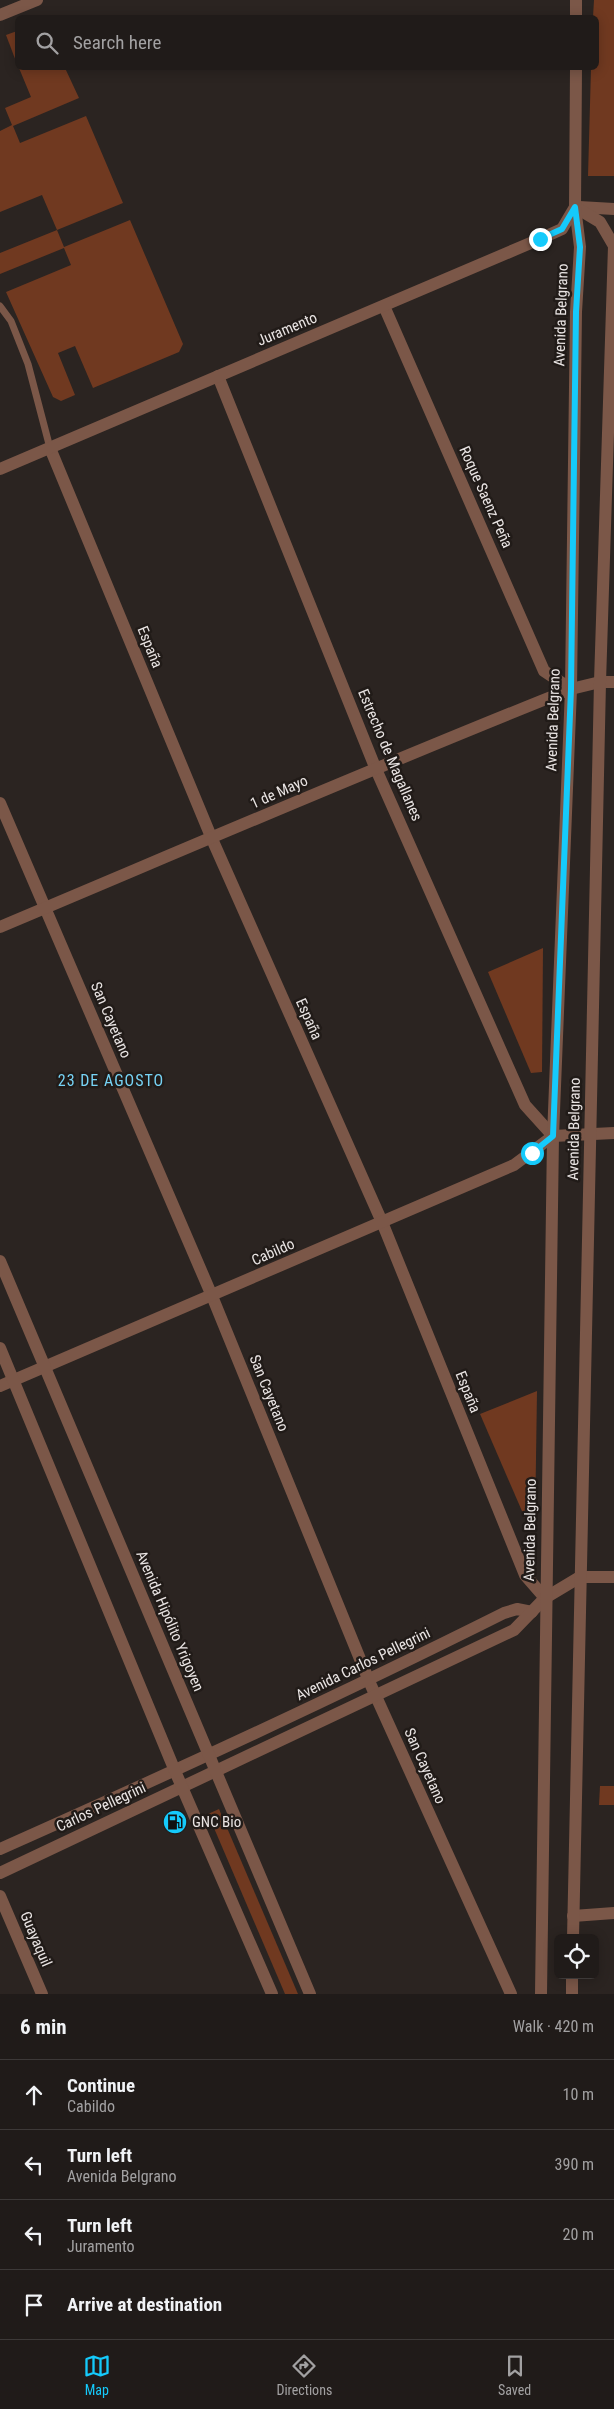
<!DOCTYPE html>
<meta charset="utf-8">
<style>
body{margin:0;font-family:"Roboto Condensed",sans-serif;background:#2d2826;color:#f1f3f6}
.controls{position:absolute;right:15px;bottom:15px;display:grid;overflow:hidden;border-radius:8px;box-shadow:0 2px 12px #0003}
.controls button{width:45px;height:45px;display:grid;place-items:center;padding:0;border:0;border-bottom:1px solid #3d3938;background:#201b19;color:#f1f3f6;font:25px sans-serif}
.stop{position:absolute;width:15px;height:15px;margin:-11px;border:4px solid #15cafb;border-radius:50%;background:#fff}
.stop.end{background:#15cafb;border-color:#fff;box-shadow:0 1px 5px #0008}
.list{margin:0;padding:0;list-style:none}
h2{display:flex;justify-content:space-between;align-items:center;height:65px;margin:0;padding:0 20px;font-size:21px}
h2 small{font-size:16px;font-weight:400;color:#a2a1a2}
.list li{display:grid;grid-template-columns:32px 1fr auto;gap:15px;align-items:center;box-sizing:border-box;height:70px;padding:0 20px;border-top:1px solid #3d3938}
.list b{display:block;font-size:19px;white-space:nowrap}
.list p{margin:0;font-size:16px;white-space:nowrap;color:#a2a1a2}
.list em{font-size:16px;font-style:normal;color:#a2a1a2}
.icon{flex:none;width:28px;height:28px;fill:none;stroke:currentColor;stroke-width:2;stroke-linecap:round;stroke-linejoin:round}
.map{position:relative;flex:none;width:614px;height:1994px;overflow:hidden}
.search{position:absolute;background:#201b19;box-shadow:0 2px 12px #0003;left:15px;right:15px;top:15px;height:55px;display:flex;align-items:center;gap:12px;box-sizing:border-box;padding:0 18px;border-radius:8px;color:#a2a1a2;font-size:19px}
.sheet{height:345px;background:#201b19}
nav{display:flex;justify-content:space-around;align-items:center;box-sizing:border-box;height:70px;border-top:1px solid #3d3938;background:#201b19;font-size:14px;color:#a2a1a2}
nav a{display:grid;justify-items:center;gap:2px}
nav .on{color:#15cafb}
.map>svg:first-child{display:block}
.green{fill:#703920}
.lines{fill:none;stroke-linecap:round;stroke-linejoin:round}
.service{stroke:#7b5748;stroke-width:7}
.minor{stroke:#7b5748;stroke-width:12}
.tertiary{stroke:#7b5748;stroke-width:12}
.route{stroke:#15cafb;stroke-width:6}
.labels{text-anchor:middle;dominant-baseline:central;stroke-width:5;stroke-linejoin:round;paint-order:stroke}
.street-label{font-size:15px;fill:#eae5e4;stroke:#211b18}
.poi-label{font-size:15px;fill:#eae5e4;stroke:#211b18;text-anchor:start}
.neighbourhood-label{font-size:16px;letter-spacing:1px;fill:#77d3f5;stroke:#211b18}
</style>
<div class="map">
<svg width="614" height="1994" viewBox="0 0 614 1994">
<rect width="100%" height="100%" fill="#2b2421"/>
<!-- green -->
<g class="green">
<polygon points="594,0 614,0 614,176 588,176 591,68 596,68 596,18 593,17"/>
<polygon points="17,31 17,64 6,35"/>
<polygon points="19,68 65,68 79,98 13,126 20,143 86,116 123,203 57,230 64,247 130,220 183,344 179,352 93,388 75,346 58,353 75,395 61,401 53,397 6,292 71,265 64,248 0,274 0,253 57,230 42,195 0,212 0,131 12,125 5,108 31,97"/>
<polygon points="543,948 542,1072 531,1073 488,972"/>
<polygon points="537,1391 535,1525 528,1525 480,1414"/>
<polygon points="600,1786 614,1786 614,1805 599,1805"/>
<polygon points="219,1809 298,1994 285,1994 208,1814"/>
</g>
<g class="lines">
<!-- service -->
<polyline class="service" points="0,306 11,321 28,364 50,448"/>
<!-- minor -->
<g class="minor">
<polyline points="0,15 37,0"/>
<polyline points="576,18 576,0"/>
<polyline points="579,207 614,209"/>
<polyline points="384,306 544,671 571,689"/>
<polyline points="218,376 375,767 525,1105 553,1136"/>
<polyline points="50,448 212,839 382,1222 525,1575 545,1598"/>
<polyline points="0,469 540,239 562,229 575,207"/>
<polyline points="0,803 212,1296 369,1681 511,1994"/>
<path d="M0 927C190 847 380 765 571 689L600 682H614"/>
<polyline points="553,1136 614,1133"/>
<polyline points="0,1386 514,1165 553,1136"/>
<path d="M0 1849C169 1774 338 1696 504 1613L517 1609 532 1612"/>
<polyline points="0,1873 514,1630 545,1598 580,1577 614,1577"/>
<polyline points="0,1896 42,1994"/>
<polyline points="573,1916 614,1913"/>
<polyline points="573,1938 600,682 614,246 600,222 575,207"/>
<polyline points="541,1994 553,1136 571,689 576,312 580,247 575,207 576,68"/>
<polyline points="572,1994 572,1975"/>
</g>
<!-- tertiary -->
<g class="tertiary">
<polyline points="0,1261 310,1994"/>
<polyline points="0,1348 175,1771 272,1994"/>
</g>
</g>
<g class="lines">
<!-- route -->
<polyline class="route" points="532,1153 553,1136 571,689 576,312 580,247 575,207 562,229 540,239"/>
</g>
<!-- icons -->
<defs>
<g id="fuel-disc" transform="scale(1.25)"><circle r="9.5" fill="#15cafb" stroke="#211b18"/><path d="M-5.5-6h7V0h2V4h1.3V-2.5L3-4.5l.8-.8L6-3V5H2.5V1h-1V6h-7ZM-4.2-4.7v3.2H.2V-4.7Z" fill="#111"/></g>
</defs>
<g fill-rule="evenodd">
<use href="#fuel-disc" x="175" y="1822"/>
</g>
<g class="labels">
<!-- street labels -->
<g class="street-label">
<text transform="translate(561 315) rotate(-88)">Avenida Belgrano</text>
<text transform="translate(287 329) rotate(-23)">Juramento</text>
<text transform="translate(486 497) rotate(66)">Roque Saenz Peña</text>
<text transform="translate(150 647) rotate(68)">España</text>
<text transform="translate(553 720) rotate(-88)">Avenida Belgrano</text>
<text transform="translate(390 755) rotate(67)">Estrecho de Magallanes</text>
<text transform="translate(279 792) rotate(-24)">1 de Mayo</text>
<text transform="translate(309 1019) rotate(66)">España</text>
<text transform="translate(111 1020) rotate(67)">San Cayetano</text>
<text transform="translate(574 1129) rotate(-89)">Avenida Belgrano</text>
<text transform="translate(273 1252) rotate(-24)">Cabildo</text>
<text transform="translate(468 1392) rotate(68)">España</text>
<text transform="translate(269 1393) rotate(68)">San Cayetano</text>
<text transform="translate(530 1530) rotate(-89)">Avenida Belgrano</text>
<text transform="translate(170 1621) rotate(67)">Avenida Hipólito Yrigoyen</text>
<text transform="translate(363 1664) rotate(-26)">Avenida Carlos Pellegrini</text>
<text transform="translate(425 1766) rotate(66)">San Cayetano</text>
<text transform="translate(101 1807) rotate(-25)">Carlos Pellegrini</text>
<text transform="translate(36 1939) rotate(67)">Guayaquil</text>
</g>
<!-- poi labels -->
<g class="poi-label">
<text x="192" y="1822">GNC Bio</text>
</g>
<!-- neighbourhood labels -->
<g class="neighbourhood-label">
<text x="111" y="1080">23 DE AGOSTO</text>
</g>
</g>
</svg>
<div class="controls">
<button><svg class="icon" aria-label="locate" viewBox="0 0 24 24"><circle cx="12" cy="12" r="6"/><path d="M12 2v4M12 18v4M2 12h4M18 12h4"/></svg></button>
</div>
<div class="stop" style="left:532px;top:1153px"></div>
<div class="stop end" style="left:540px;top:239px"></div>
<div class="search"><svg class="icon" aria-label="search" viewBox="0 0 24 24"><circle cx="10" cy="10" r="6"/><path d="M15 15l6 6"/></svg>Search here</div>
</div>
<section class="sheet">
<h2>6 min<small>Walk · 420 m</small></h2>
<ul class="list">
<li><svg class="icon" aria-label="ahead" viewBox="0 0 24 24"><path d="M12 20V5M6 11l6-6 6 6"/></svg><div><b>Continue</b><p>Cabildo</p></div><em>10 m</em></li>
<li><svg class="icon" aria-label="left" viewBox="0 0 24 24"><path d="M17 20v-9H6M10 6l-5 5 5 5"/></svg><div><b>Turn left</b><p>Avenida Belgrano</p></div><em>390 m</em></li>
<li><svg class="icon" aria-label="left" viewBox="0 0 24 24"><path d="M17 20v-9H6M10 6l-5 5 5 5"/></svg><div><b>Turn left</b><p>Juramento</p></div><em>20 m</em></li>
<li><svg class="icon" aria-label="arrive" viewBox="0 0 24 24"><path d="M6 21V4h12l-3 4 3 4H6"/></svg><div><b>Arrive at destination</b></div></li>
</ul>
</section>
<nav>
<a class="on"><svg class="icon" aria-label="map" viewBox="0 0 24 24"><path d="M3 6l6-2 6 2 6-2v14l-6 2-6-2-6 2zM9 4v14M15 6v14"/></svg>Map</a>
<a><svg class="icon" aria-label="directions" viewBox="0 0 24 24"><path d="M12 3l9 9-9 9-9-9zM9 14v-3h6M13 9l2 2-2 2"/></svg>Directions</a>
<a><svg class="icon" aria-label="saved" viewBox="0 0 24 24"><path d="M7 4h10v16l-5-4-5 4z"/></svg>Saved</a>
</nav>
